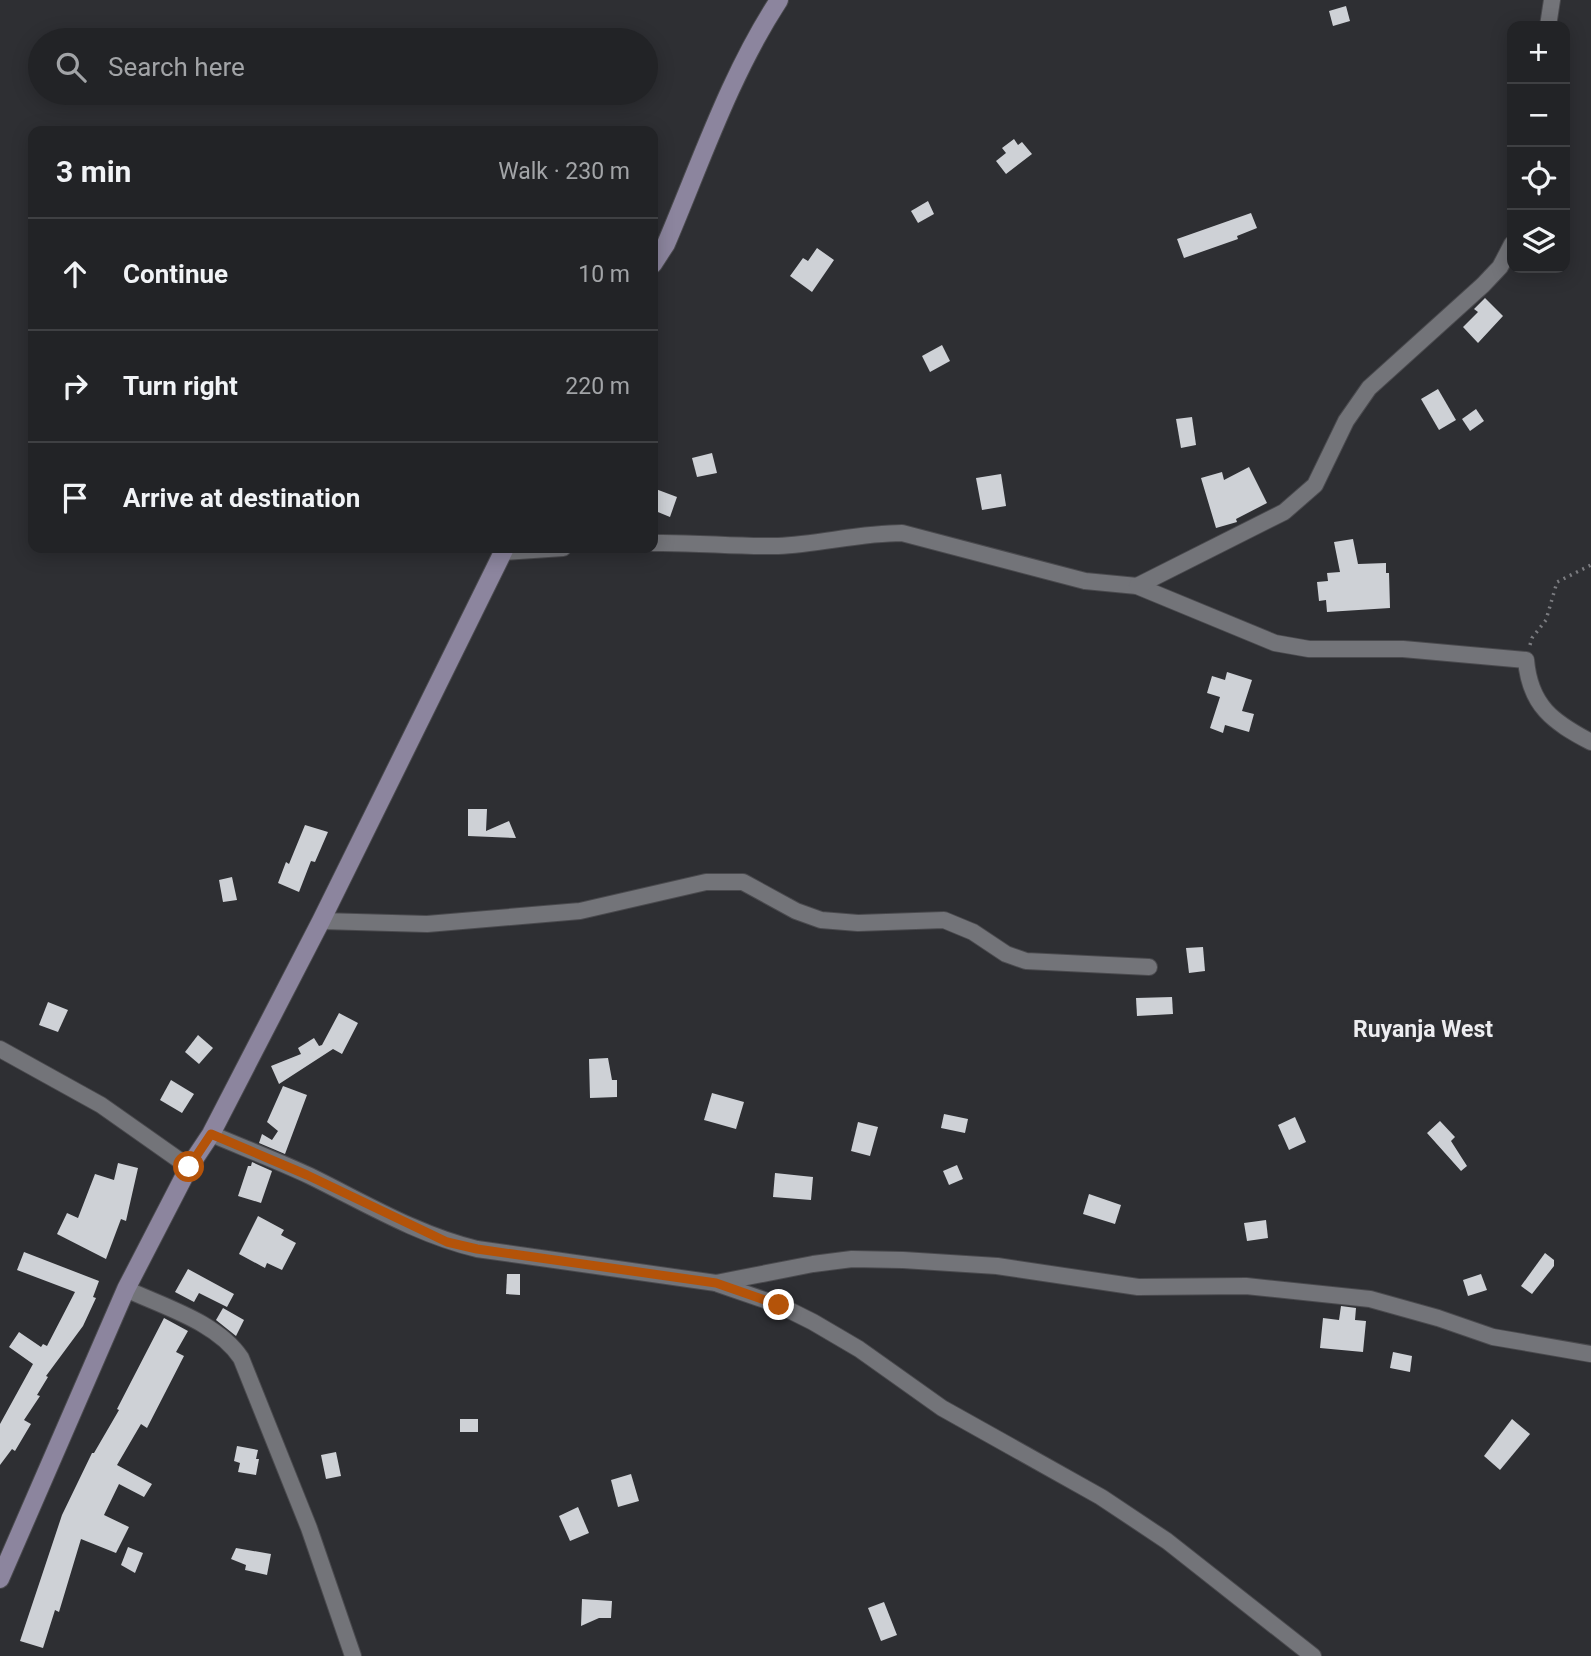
<!DOCTYPE html>
<meta charset="utf-8">
<style>
body{margin:0;font-family:Roboto,sans-serif;background:#2e2f32;color:#f1f3f6}
.controls{position:absolute;right:21px;top:21px;display:grid;overflow:hidden;border-radius:14px;box-shadow:0 4px 18px #0003}
.controls button{width:63px;height:63px;display:grid;place-items:center;padding:0;border:0;border-bottom:2px solid #3f4043;background:#222326;color:#f1f3f6;font:35px sans-serif}
.stop{position:absolute;width:21px;height:21px;margin:-16px;border:5px solid #b45309;border-radius:50%;background:#fff}
.stop.end{background:#b45309;border-color:#fff;box-shadow:0 2px 7px #0008}
.list{margin:0;padding:0;list-style:none}
h2{display:flex;justify-content:space-between;align-items:center;height:91px;margin:0;padding:0 28px;font-size:30px}
h2 small{font-size:23px;font-weight:400;color:#a2a4a7}
.list li{display:grid;grid-template-columns:46px 1fr auto;gap:21px;align-items:center;box-sizing:border-box;height:112px;padding:0 28px;border-top:2px solid #3f4043}
.list b{display:block;font-size:26px;white-space:nowrap}
.list em{font-size:23px;font-style:normal;color:#a2a4a7}
.icon{flex:none;width:38px;height:38px;fill:none;stroke:currentColor;stroke-width:2;stroke-linecap:round;stroke-linejoin:round}
.map{position:relative;flex:none;width:1591px;height:1656px;overflow:hidden}
.search{position:absolute;background:#222326;box-shadow:0 4px 18px #0003;left:28px;top:28px;width:630px;height:77px;display:flex;align-items:center;gap:18px;box-sizing:border-box;padding:0 24px;border-radius:38px;color:#a2a4a7;font-size:26px}
.panel{position:absolute;background:#222326;box-shadow:0 4px 18px #0003;left:28px;top:126px;width:630px;height:427px;border-radius:14px}
.map>svg:first-child{display:block}
.building{fill:#ced1d6}
.lines{fill:none;stroke-linecap:round;stroke-linejoin:round}
.street-casing{stroke:#4a4a4e;stroke-width:18}
.secondary-casing{stroke:#4a4a4e;stroke-width:20}
.path{stroke:#7b7c80;stroke-width:3.5;stroke-dasharray:2 5;stroke-linecap:butt}
.street{stroke:#737479;stroke-width:16}
.secondary{stroke:#8c859e;stroke-width:18}
.route{stroke:#b45309;stroke-width:9}
.labels{text-anchor:middle;dominant-baseline:central;stroke-width:7;stroke-linejoin:round;paint-order:stroke}
.quarter-label{font-size:23px;font-weight:bold;fill:#ededf0;stroke:#2e2f33}
</style>
<div class="map">
<svg width="1591" height="1656" viewBox="0 0 1591 1656">
<rect width="100%" height="100%" fill="#2e2f33"/>
<!-- building -->
<g class="building">
<polygon points="1346,6 1350,21 1333,26 1329,11"/>
<polygon points="1014,139 1018,145 1022,142 1032,154 1006,174 996,161 1006,153 1002,148"/>
<polygon points="928,201 934,214 918,223 911,211"/>
<polygon points="1251,213 1257,228 1237,236 1238,239 1184,258 1177,239"/>
<polygon points="817,248 834,260 812,292 790,276 803,258 808,261"/>
<polygon points="1485,298 1503,316 1478,343 1463,327 1478,312 1474,309"/>
<polygon points="942,345 950,361 930,372 922,356"/>
<polygon points="1438,389 1456,420 1439,430 1421,399"/>
<polygon points="1476,409 1484,421 1470,431 1462,419"/>
<polygon points="1192,417 1196,445 1181,448 1176,419"/>
<polygon points="712,453 717,473 697,477 692,458"/>
<polygon points="1249,467 1267,503 1236,519 1237,522 1216,528 1201,478 1222,472 1224,480"/>
<polygon points="1001,474 1006,506 982,510 976,478"/>
<polygon points="653,488 677,497 670,517 653,510"/>
<polygon points="1353,539 1358,564 1386,563 1386,573 1389,573 1390,608 1327,612 1326,600 1319,601 1317,582 1328,581 1327,573 1340,572 1334,542"/>
<polygon points="1227,672 1252,680 1242,711 1254,714 1249,732 1225,725 1223,733 1210,728 1220,697 1207,693 1212,676 1225,680"/>
<polygon points="468,809 487,809 486,831 509,821 516,838 468,836"/>
<polygon points="305,825 328,832 315,862 311,861 299,892 278,883 286,862 289,864"/>
<polygon points="232,877 237,900 223,902 219,880"/>
<polygon points="1203,947 1205,971 1189,973 1186,948"/>
<polygon points="1172,997 1173,1014 1137,1016 1136,998"/>
<polygon points="48,1002 68,1010 58,1032 39,1025"/>
<polygon points="339,1013 358,1023 342,1054 333,1049 279,1084 271,1066 301,1054 298,1048 314,1038 319,1046 322,1045"/>
<polygon points="198,1035 213,1048 199,1064 185,1052"/>
<polygon points="608,1058 612,1080 617,1080 617,1097 590,1098 589,1059"/>
<polygon points="171,1080 194,1094 182,1113 160,1100"/>
<polygon points="283,1086 307,1095 285,1154 259,1143 262,1134 272,1140 278,1131 267,1122"/>
<polygon points="712,1093 744,1102 736,1129 704,1120"/>
<polygon points="944,1114 968,1119 965,1133 941,1128"/>
<polygon points="1295,1117 1306,1142 1289,1150 1278,1125"/>
<polygon points="1440,1121 1455,1137 1451,1141 1467,1166 1461,1171 1427,1133"/>
<polygon points="858,1122 878,1127 870,1156 851,1151"/>
<polygon points="252,1162 272,1171 261,1203 238,1196 248,1166 251,1166"/>
<polygon points="118,1163 138,1168 126,1221 121,1219 106,1259 57,1234 67,1213 78,1218 95,1174 114,1180"/>
<polygon points="957,1165 963,1179 949,1185 943,1171"/>
<polygon points="775,1173 813,1177 811,1200 773,1197"/>
<polygon points="1089,1194 1121,1205 1115,1224 1083,1214"/>
<polygon points="258,1216 284,1230 281,1235 296,1243 282,1270 267,1263 265,1268 239,1254"/>
<polygon points="1266,1220 1268,1238 1247,1241 1244,1223"/>
<polygon points="24,1252 99,1281 93,1297 96,1298 83,1326 46,1376 48,1377 37,1395 40,1396 24,1420 31,1424 15,1451 12,1449 0,1465 0,1424 33,1364 9,1347 19,1332 41,1347 43,1344 47,1346 75,1292 17,1270"/>
<polygon points="1545,1253 1554,1260 1554,1266 1532,1294 1521,1286"/>
<polygon points="188,1269 234,1294 227,1307 199,1293 194,1302 175,1292"/>
<polygon points="507,1274 520,1274 520,1295 506,1294"/>
<polygon points="1481,1274 1487,1290 1468,1296 1463,1280"/>
<polygon points="1341,1306 1356,1308 1355,1320 1366,1321 1363,1352 1320,1348 1323,1318 1339,1320"/>
<polygon points="223,1308 244,1320 236,1336 216,1320"/>
<polygon points="164,1318 188,1331 176,1352 184,1356 147,1428 141,1424 117,1465 152,1484 144,1497 119,1484 104,1515 129,1527 116,1553 81,1539 59,1612 55,1610 43,1648 20,1641 62,1515 92,1453 94,1453 119,1410 117,1409"/>
<polygon points="1393,1352 1412,1356 1410,1372 1390,1368"/>
<rect x="460" y="1419" width="18" height="13"/>
<polygon points="1512,1419 1530,1434 1500,1470 1484,1456"/>
<polygon points="237,1446 258,1450 256,1459 259,1459 256,1475 238,1472 240,1463 234,1461"/>
<polygon points="336,1452 341,1476 326,1479 321,1455"/>
<polygon points="631,1474 639,1501 618,1507 611,1480"/>
<polygon points="578,1507 589,1533 570,1541 559,1516"/>
<polygon points="128,1547 143,1553 135,1573 121,1565"/>
<polygon points="236,1548 271,1554 267,1575 245,1570 246,1565 231,1559"/>
<polygon points="582,1599 612,1601 611,1618 599,1618 581,1626"/>
<polygon points="884,1602 897,1635 881,1641 868,1608"/>
</g>
<g class="lines">
<!-- street casing -->
<g class="street-casing">
<g id="street">
<polyline points="1548,26 1552,0"/>
<path d="M653 543C695 542 736 547 778 546 820 544 861 533 902 533L1085 581 1137 586 1275 643 1309 649H1403L1526 660C1530 706 1553 722 1591 742"/>
<polyline points="503,552 563,548"/>
<polyline points="1137,586 1284,512 1315,485 1346,421 1369,388 1483,285 1500,267 1512,244"/>
<polyline points="321,921 427,924 580,911 706,882 743,882 796,911 821,920 858,923 944,920 973,932 1006,954 1026,961 1149,967"/>
<polyline points="0,1049 101,1105 189,1167"/>
<path d="M211 1134C244 1148 278 1161 310 1176 365 1203 418 1235 477 1249L716 1283 813 1264 852 1259 903 1260 997 1266 1138 1287 1246 1286 1370 1299 1438 1318 1493 1337 1591 1354"/>
<polyline points="718,1284 779,1305 813,1322 859,1349 942,1408 1101,1497 1167,1541 1313,1656"/>
<path d="M126 1289C164 1307 217 1322 241 1358L309 1528 353 1656"/>
</g>
</g>
<!-- secondary casing -->
<g class="secondary-casing">
<g id="secondary">
<path d="M653 264 666 244C701 162 730 75 779 0"/>
<polyline points="0,1579 126,1289 189,1167 211,1134 321,921 505,548"/>
</g>
</g>
<!-- path -->
<polyline class="path" points="1530,645 1532,638 1546,620 1557,582 1591,565"/>
<!-- street -->
<use href="#street" class="street"/>
<!-- secondary -->
<use href="#secondary" class="secondary"/>
</g>
<g class="lines">
<!-- route -->
<polyline class="route" points="189,1167 211,1134 307,1175 447,1242 477,1249 716,1283 779,1305"/>
</g>
<g class="labels">
<!-- quarter labels -->
<g class="quarter-label">
<text x="1423" y="1029">Ruyanja West</text>
</g>
</g>
</svg>
<div class="controls">
<button>+</button>
<button>−</button>
<button><svg class="icon" aria-label="locate" viewBox="0 0 24 24"><circle cx="12" cy="12" r="6"/><path d="M12 2v4M12 18v4M2 12h4M18 12h4"/></svg></button>
<button><svg class="icon" aria-label="layers" viewBox="0 0 24 24"><path d="M12 4l9 5-9 5-9-5zM3 14l9 5 9-5"/></svg></button>
</div>
<div class="stop" style="left:189px;top:1167px"></div>
<div class="stop end" style="left:779px;top:1305px"></div>
<div class="search"><svg class="icon" aria-label="search" viewBox="0 0 24 24"><circle cx="10" cy="10" r="6"/><path d="M15 15l6 6"/></svg>Search here</div>
<section class="panel">
<h2>3 min<small>Walk · 230 m</small></h2>
<ul class="list">
<li><svg class="icon" aria-label="ahead" viewBox="0 0 24 24"><path d="M12 20V5M6 11l6-6 6 6"/></svg><div><b>Continue</b></div><em>10 m</em></li>
<li><svg class="icon" aria-label="right" viewBox="0 0 24 24"><path d="M7 20v-9h11M14 6l5 5-5 5"/></svg><div><b>Turn right</b></div><em>220 m</em></li>
<li><svg class="icon" aria-label="arrive" viewBox="0 0 24 24"><path d="M6 21V4h12l-3 4 3 4H6"/></svg><div><b>Arrive at destination</b></div></li>
</ul>
</section>
</div>
